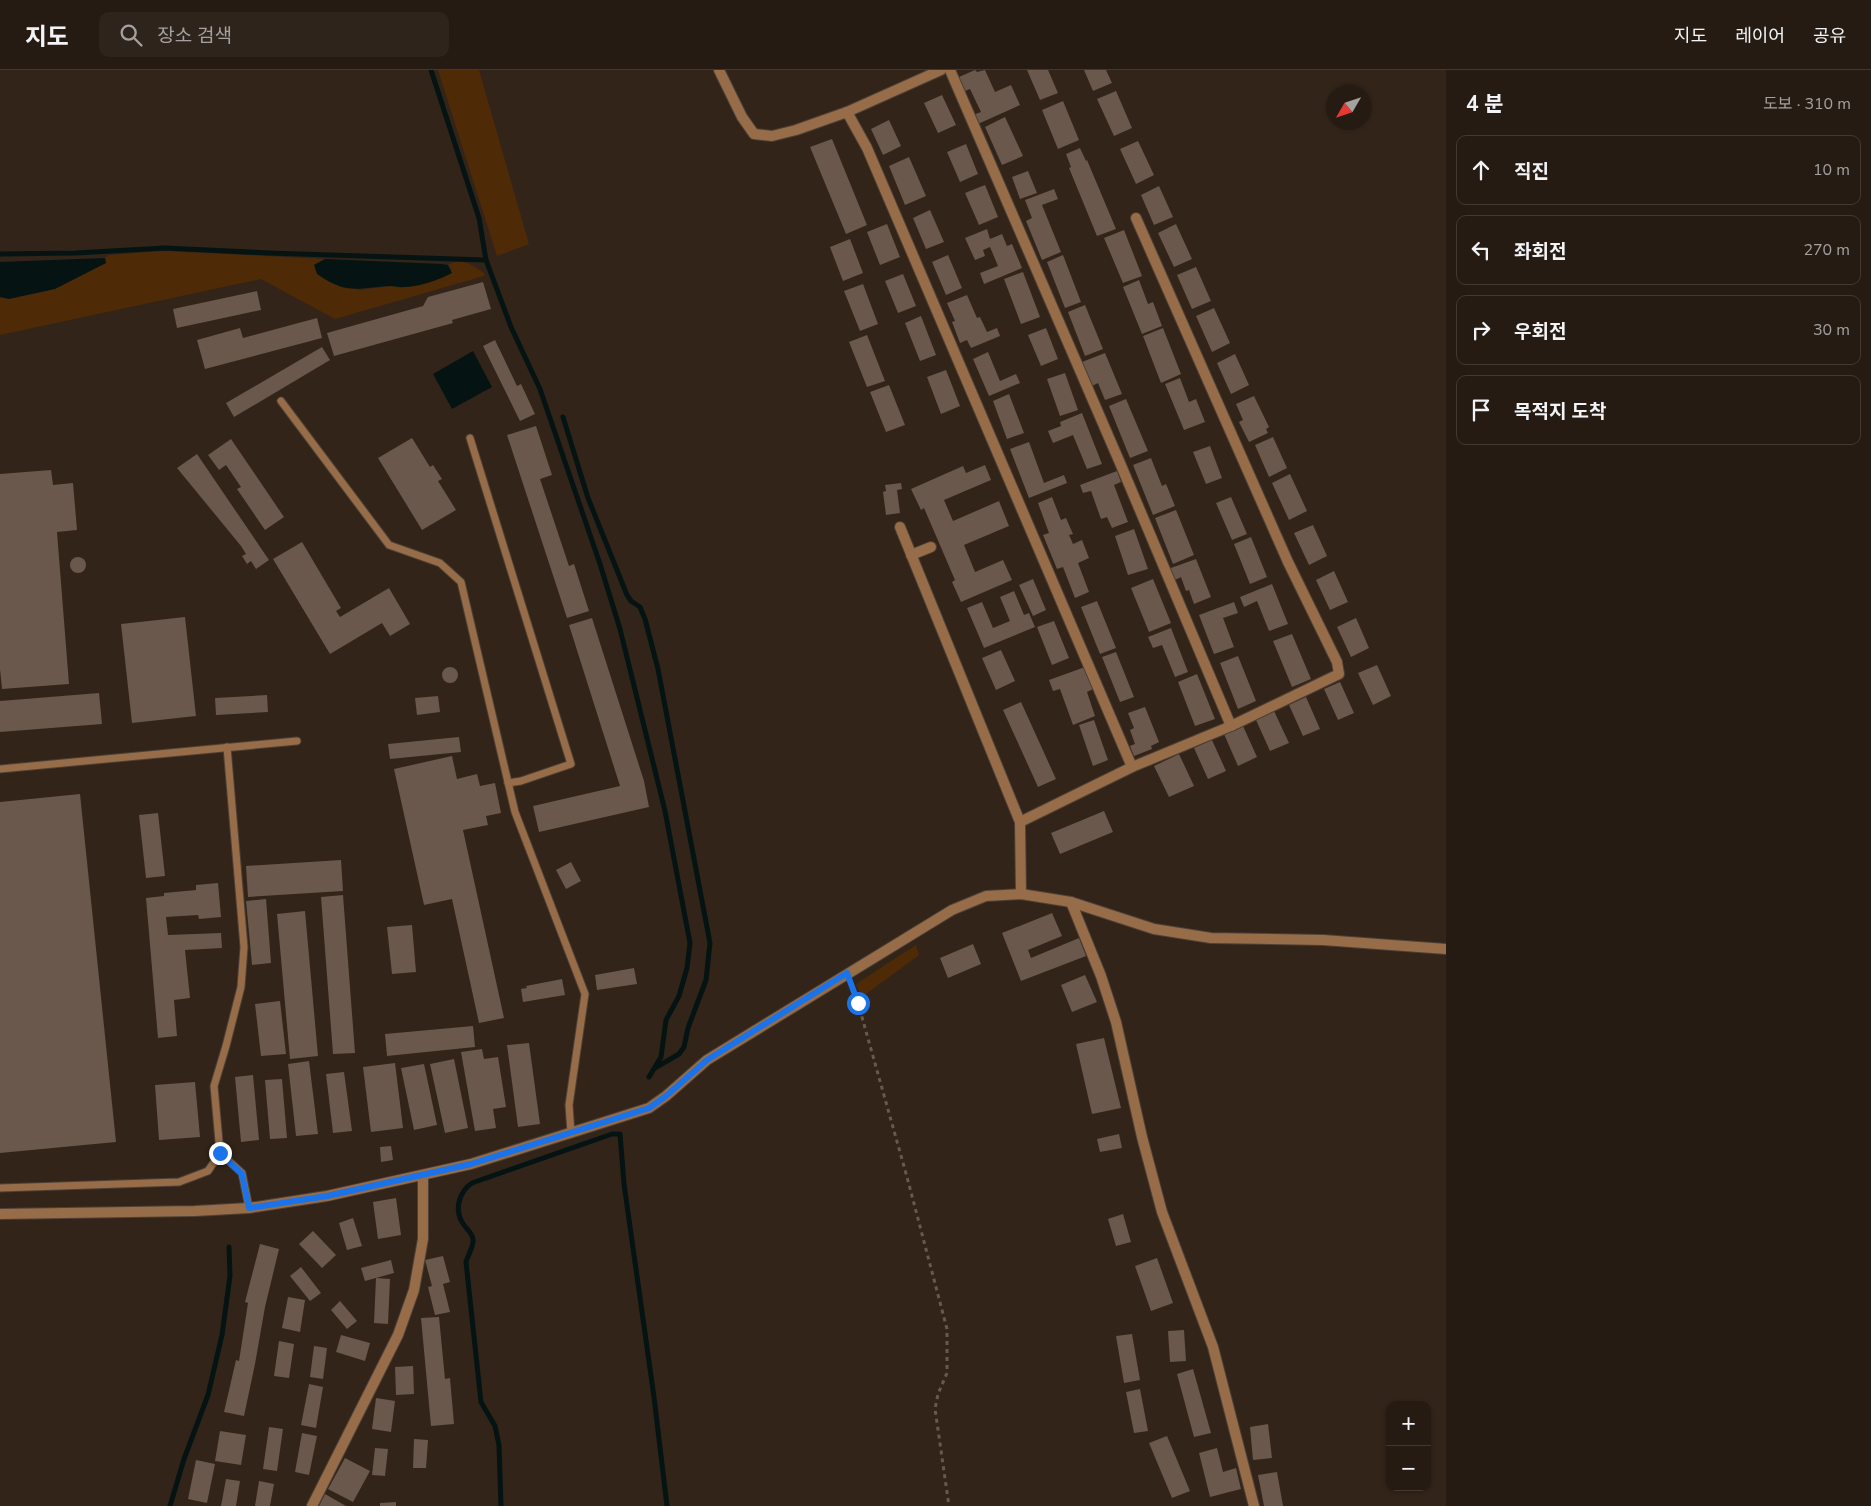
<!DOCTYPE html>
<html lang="ko">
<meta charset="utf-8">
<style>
body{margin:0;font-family:"Nunito Sans","Noto Sans KR",sans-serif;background:#2e241c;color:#f1f3f6}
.controls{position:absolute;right:15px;bottom:15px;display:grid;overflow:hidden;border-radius:10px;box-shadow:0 1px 4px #0004}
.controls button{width:45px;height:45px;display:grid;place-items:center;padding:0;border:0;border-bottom:1px solid #423933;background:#261b13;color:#f1f3f6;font:25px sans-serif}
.compass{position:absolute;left:1326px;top:15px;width:45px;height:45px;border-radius:50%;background:#261b13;box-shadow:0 1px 4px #0004;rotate:231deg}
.stop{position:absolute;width:15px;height:15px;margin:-11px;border:4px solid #1a73e8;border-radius:50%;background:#fff}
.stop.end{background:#1a73e8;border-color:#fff;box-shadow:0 1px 5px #0008}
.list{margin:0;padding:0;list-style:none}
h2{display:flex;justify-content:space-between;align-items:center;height:65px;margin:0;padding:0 20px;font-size:21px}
h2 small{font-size:16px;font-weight:400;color:#a4a1a0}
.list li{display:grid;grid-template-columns:32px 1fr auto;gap:15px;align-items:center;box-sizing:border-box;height:70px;margin:0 10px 10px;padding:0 10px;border:1px solid #423933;border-radius:10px}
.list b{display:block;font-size:19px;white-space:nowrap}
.list em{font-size:16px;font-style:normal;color:#a4a1a0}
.icon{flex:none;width:28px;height:28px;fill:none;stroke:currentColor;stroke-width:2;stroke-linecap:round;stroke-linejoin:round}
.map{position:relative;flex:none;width:1446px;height:1436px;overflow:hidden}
header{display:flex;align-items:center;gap:30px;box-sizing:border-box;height:70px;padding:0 25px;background:#261b13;border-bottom:1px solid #423933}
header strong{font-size:24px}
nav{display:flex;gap:28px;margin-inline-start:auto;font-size:18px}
.search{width:350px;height:45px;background:#2e241c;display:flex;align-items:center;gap:12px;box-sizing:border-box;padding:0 18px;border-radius:10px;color:#a4a1a0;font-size:19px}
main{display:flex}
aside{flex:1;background:#261b13}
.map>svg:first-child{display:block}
.green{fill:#4e2b06}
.water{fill:#051412}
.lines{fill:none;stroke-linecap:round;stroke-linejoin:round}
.stream{stroke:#051412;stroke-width:5}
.building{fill:#69584b}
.service-casing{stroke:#4d4036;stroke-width:9}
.minor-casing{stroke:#4d4036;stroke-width:12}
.path{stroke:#66594f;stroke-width:3;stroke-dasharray:4 4;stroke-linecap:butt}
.service{stroke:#976c48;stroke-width:7}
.minor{stroke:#976c48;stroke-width:10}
.route{stroke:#1a73e8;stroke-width:6}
</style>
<header>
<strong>지도</strong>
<div class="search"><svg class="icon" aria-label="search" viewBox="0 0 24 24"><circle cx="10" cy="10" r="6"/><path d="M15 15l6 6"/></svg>장소 검색</div>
<nav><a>지도</a><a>레이어</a><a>공유</a></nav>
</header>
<main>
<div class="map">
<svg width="1446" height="1436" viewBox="0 0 1446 1436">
<rect width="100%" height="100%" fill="#322419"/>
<!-- green -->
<g class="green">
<polygon points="438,0 479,0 529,174 497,186"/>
<path d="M164 181 325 189 314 195 358 220 392 216 402 218 452 200 448 195C461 187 474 195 485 204L484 206 335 249 261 209 0 265V227L9 229 94 198 106 193 105 188 109 185Z"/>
<polygon points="916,875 919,885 862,927 856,914"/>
</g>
<!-- water -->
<g class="water">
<polygon points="105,188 106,193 55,219 9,229 0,227 0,192"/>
<path d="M325 189 442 194 448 195 452 203C439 210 417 218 401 217 397 217 394 216 390 216 356 218 347 225 317 204L314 195Z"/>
<polygon points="473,281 492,317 452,339 433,304"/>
</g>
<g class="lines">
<!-- stream -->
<g class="stream">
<polyline points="431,0 479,148 486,190"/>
<polyline points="0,184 76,183 165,178 269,183 486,190 511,257 540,319 600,494 620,559 665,741 690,873 687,898 679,926 666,950 661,987 649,1007"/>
<polyline points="563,347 588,428 627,525 631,531 640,537 645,549 658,599 710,873 706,910 688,958 684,977 679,984 655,998"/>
<polyline points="170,1436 184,1389 208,1325 222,1265 230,1206 229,1177"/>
<path d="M501 1436 499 1375 495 1356 481 1332 466 1192C468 1185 474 1176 473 1169 472 1162 465 1158 462 1152 454 1138 460 1121 472 1113L612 1064H620L624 1114 654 1327 667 1436"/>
</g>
</g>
<!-- building -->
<g class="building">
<polygon points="975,0 977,2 985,0 995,22 1011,15 1020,35 978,54 973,45 981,42 970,19 965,21 959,7"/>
<polygon points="1027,0 1048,0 1058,23 1040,30"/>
<polygon points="1084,0 1106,0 1112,13 1093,21"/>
<polygon points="1116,21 1132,58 1114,66 1097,29"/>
<polygon points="942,25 956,55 938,63 924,33"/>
<polygon points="1063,31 1079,70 1058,79 1042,40"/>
<polygon points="1005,47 1023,86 1002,95 985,57"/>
<polygon points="889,50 901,76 883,85 871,59"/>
<polygon points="832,69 867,155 846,164 810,77"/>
<polygon points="1138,71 1154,105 1136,114 1120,79"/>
<polygon points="966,74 978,104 960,112 947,82"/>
<polygon points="1080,78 1086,91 1087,90 1116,159 1097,166 1069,98 1071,97 1066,84"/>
<polygon points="909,87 926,126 905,135 889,96"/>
<polygon points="1028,101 1037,123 1020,129 1012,107"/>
<polygon points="985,115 998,147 979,155 965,123"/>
<polygon points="1159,116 1173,147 1154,155 1141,125"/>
<polygon points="1054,119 1058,129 1042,135 1061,182 1042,190 1026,151 1032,148 1025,130"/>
<polygon points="930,140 944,172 926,179 913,148"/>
<polygon points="887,154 900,187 880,195 867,162"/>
<polygon points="1176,154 1192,189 1174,197 1158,163"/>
<polygon points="987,159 990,169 1002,164 1007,176 1012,174 1022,198 984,214 980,203 998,196 990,177 983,180 985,186 975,190 965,168"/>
<polygon points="1124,160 1142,206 1123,213 1104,168"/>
<polygon points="850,169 863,203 843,211 830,177"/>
<polygon points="948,185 962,218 946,225 932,192"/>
<polygon points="1063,185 1081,232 1065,238 1047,192"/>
<polygon points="1196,197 1211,231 1192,239 1177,205"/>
<polygon points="1023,202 1040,247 1021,254 1004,209"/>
<polygon points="903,204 916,236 898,243 885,211"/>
<polygon points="1139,210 1148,234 1153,232 1162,256 1142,264 1123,217"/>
<polygon points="483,212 491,239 452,250 453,253 334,286 327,263 423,236 428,227"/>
<polygon points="863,214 878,254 860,261 844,221"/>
<polygon points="257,221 261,240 177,258 173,239"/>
<polygon points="967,225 977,248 980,247 987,262 997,258 1000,266 971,278 967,270 960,273 952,252 955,251 947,233"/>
<polygon points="1085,235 1103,279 1085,286 1068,242"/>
<polygon points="1214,238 1230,273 1212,282 1196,246"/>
<polygon points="921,246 936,285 920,291 905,253"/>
<polygon points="317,248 322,268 205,299 197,270 240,258 243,268"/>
<polygon points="1046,258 1058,289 1041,296 1028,265"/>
<polygon points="1163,258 1181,304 1161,313 1143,266"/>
<polygon points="867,265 885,311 867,317 849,272"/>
<polygon points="495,270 517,316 521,314 535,344 520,351 483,276"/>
<polygon points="322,277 330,290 234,347 226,333"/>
<polygon points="988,282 1000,311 1016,304 1020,313 989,326 973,289"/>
<polygon points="1105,283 1122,324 1105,330 1098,313 1092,316 1082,292"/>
<polygon points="1235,284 1249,315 1231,324 1217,293"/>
<polygon points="946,300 960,336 941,344 927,307"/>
<polygon points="1065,303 1078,340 1060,346 1047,309"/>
<polygon points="1180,308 1189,332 1196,329 1205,352 1184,360 1165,314"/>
<polygon points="889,315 905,355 886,362 870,322"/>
<polygon points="1009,324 1024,363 1007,369 993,331"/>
<polygon points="1254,326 1269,357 1266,359 1268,363 1249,372 1239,352 1243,350 1236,334"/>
<polygon points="1126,329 1148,381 1130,388 1109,336"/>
<polygon points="1082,343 1102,394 1087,399 1073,365 1053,373 1048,361 1061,356 1060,352"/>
<polygon points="536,356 552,405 540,409 569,496 574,494 589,541 567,548 507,365"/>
<polygon points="1273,367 1287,398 1269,407 1255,375"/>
<polygon points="412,368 430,397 433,395 442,409 438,411 456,440 422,460 378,388"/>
<polygon points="231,369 284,447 265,460 237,419 241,417 226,395 219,400 208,385"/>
<polygon points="1029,372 1044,413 1064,405 1067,413 1029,428 1010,379"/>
<polygon points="1210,376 1222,408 1206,414 1193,382"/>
<polygon points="197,384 269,490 256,499 251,491 247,494 242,486 246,484 241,476 177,398"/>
<polygon points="1151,388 1162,416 1166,414 1175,436 1153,445 1133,395"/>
<polygon points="985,395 991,410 944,430 953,451 999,431 1009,456 964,475 975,502 1003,490 1012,510 961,532 952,512 955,510 924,438 921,440 911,419 963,396 966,403"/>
<polygon points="51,400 53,415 73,413 77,460 57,462 69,614 2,619 0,599 0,404"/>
<polygon points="1117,401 1121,412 1114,415 1128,452 1112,458 1107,447 1101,449 1091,421 1083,423 1080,415"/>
<polygon points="1290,404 1307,441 1289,450 1272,413"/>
<polygon points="901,413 902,419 897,420 900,443 886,445 883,422 886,421 885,415"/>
<polygon points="1052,427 1061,450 1066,448 1073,464 1069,465 1073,474 1082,470 1089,488 1078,493 1089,522 1075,528 1063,497 1057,499 1043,465 1049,463 1038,433"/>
<polygon points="1231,427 1247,464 1232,470 1216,433"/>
<polygon points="1176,440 1194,485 1173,494 1155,448"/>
<polygon points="1313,455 1327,486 1309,495 1294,463"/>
<polygon points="1134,459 1148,499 1128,505 1115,466"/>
<polygon points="1251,467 1267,507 1250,514 1234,474"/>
<polygon points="302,472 341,538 336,541 340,547 389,518 410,554 390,566 382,553 330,584 273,489"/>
<circle cx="78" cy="495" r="8"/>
<polygon points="1196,489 1211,527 1194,534 1189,520 1186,521 1181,507 1173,511 1168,499"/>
<polygon points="1334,501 1348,532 1330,540 1316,510"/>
<polygon points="1033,509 1046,540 1033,546 1019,515"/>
<polygon points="1153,509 1171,553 1149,562 1131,518"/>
<polygon points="1272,514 1288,554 1269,561 1257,531 1244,537 1240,527"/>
<polygon points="1014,521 1024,545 1029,543 1035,557 984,578 967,538 982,532 993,558 1010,551 1000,527"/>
<polygon points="1097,531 1116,578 1100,584 1081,537"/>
<polygon points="1234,532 1238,543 1223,548 1234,577 1214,584 1199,545"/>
<polygon points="185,547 196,646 132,653 121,554"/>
<polygon points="592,548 644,711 649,737 539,762 533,736 620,716 569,555"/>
<polygon points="1356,548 1369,578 1351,587 1337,557"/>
<polygon points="1054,551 1069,588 1052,595 1037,557"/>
<polygon points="1171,558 1188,602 1175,607 1162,575 1153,578 1148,567"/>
<polygon points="1292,564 1311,609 1292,617 1273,571"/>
<polygon points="1001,580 1015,611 996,620 982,588"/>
<polygon points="1116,582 1134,627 1120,632 1102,587"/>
<polygon points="1238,586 1256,631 1238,639 1220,593"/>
<polygon points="1377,595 1391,626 1373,635 1358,603"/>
<polygon points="1085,597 1093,619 1087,622 1095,646 1073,655 1060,619 1053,621 1049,610"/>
<circle cx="450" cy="605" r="8"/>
<polygon points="1197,604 1215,649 1195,656 1178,612"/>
<polygon points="1340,612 1354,643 1338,650 1324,619"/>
<polygon points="99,623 102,654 0,662 0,631"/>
<polygon points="267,625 268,642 216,645 215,628"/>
<polygon points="438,626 440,642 417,645 415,628"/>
<polygon points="1306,627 1320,659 1303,666 1289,635"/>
<polygon points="1021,632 1056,709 1038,717 1003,640"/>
<polygon points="1145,637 1159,672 1151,676 1152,679 1134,686 1130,676 1135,674 1130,660 1134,658 1128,643"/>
<polygon points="1274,641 1289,673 1270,681 1256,650"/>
<polygon points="1094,650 1108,690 1093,696 1079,655"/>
<polygon points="1243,656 1257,687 1238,696 1224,664"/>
<polygon points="459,667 461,682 390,689 388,674"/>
<polygon points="1212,670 1226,701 1208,709 1194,678"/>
<polygon points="1179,684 1194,716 1169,727 1154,696"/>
<polygon points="452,686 457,709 477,704 480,716 495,713 501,743 486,746 488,755 463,760 504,948 479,953 452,829 424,835 394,699"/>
<polygon points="80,724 116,1072 0,1083 0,732"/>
<polygon points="1104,741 1113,762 1060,784 1051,763"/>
<polygon points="158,743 165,806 146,808 139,745"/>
<polygon points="341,790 343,821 248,827 246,796"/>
<polygon points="571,792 581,811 566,819 556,800"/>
<polygon points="218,813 221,847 199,849 198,845 166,847 168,865 221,863 222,878 185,880 190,928 174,930 177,966 158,968 146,828 164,826 164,823 196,820 196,815"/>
<polygon points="343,825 355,983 333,984 321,827"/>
<polygon points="266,829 271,893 252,895 246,831"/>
<polygon points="305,841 318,986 290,989 277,844"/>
<polygon points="1052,843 1062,866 1028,880 1031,888 1079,868 1086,886 1021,911 1002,863"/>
<polygon points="412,855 416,902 392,904 387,857"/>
<polygon points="973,874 981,894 948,908 940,888"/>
<polygon points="634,898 637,914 597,920 595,905"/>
<polygon points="1085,905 1097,932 1072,942 1061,915"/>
<polygon points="562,909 565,925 523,932 521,919 527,918 526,916"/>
<polygon points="280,931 286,984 261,986 255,934"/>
<polygon points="473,956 475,977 387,986 385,964"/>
<polygon points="1104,968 1121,1038 1092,1044 1076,974"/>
<polygon points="529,973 540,1054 518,1057 507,975"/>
<polygon points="482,979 484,989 498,987 506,1037 493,1039 496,1058 475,1061 461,982"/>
<polygon points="454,989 468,1058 445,1063 430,994"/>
<polygon points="309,991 318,1064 296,1066 288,994"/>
<polygon points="395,993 403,1058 371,1062 363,997"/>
<polygon points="424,994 437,1055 414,1060 401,998"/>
<polygon points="344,1002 352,1061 333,1063 326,1004"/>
<polygon points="253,1005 259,1070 241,1072 235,1007"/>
<polygon points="282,1009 287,1068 270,1069 265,1010"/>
<polygon points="195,1012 200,1067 159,1070 155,1015"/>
<polygon points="1119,1064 1122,1078 1100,1082 1097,1069"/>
<polygon points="391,1076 393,1090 381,1092 380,1077"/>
<polygon points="396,1128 401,1165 378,1169 373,1132"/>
<polygon points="1123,1144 1131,1172 1116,1176 1108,1149"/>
<polygon points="353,1148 362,1176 347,1180 339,1153"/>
<polygon points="313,1161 336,1185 322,1198 299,1174"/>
<polygon points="260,1174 279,1179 265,1237 255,1294 244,1346 224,1342 236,1290 239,1291 248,1233 245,1232"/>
<polygon points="443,1186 450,1212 443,1214 450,1242 435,1245 428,1217 432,1216 425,1190"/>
<polygon points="1157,1188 1173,1233 1151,1241 1135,1196"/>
<polygon points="391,1190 394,1203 365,1211 361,1198"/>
<polygon points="301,1197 321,1223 310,1231 290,1206"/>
<polygon points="376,1208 390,1209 388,1254 374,1253"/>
<polygon points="288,1227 305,1230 300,1262 282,1258"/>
<polygon points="340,1231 357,1251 347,1259 331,1240"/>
<polygon points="439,1247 445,1309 450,1308 454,1354 431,1356 421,1248"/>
<polygon points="1184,1260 1186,1291 1170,1292 1168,1261"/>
<polygon points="1132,1264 1140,1310 1124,1313 1116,1266"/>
<polygon points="341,1265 370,1273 365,1291 336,1282"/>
<polygon points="279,1271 294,1274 289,1308 274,1306"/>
<polygon points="314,1276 327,1278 323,1309 310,1307"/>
<polygon points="413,1296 414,1324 396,1325 395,1297"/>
<polygon points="1193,1299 1211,1363 1194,1367 1177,1304"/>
<polygon points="309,1314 323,1317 316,1358 301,1355"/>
<polygon points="1140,1319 1148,1361 1134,1363 1126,1322"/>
<polygon points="376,1328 395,1331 391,1362 372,1359"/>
<polygon points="1268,1354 1272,1388 1253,1390 1250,1357"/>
<polygon points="269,1357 283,1359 277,1401 263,1399"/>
<polygon points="220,1361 246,1365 241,1395 215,1391"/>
<polygon points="302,1363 317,1366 309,1405 295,1402"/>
<polygon points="1167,1366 1190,1421 1172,1428 1149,1373"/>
<polygon points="414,1369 428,1370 426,1398 413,1398"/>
<polygon points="375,1378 388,1379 385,1406 372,1405"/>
<polygon points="1217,1378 1223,1402 1236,1398 1241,1419 1210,1427 1199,1383"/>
<polygon points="345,1388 370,1401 353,1432 328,1419"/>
<polygon points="196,1390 215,1394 207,1433 188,1429"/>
<polygon points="1277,1402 1283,1436 1264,1436 1258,1405"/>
<polygon points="226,1409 240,1411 236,1436 221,1436"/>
<polygon points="259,1411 274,1414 270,1436 255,1436"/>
<polygon points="325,1424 346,1436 319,1436"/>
<polygon points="396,1432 396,1436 380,1436 380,1433"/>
</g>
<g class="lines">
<!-- service casing -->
<g class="service-casing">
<g id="service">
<polyline points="281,331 389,475 440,493 461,512 515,742 585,924 569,1035 571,1063"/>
<polyline points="470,368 571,694 521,711 508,713"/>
<polyline points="227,677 244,877 241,917 226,976 214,1016 220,1083 242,1103 249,1138"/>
<polyline points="0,699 297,671"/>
<polyline points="0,1118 179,1112 208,1101 220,1083"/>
</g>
</g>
<!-- minor casing -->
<g class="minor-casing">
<g id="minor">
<polyline points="719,0 742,47 754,64 772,66 796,60 847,42 941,0"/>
<polyline points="950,0 1120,393 1231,656"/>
<polyline points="847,42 867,78 1132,697"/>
<polyline points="900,457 1020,752"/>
<polyline points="911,485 931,477"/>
<polyline points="1021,824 1020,752 1132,697 1231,656 1339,604 1337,592 1288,492 1136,148"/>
<polyline points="1071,832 1101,906 1116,952 1142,1067 1162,1142 1213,1277 1254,1436"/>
<polyline points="0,1144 195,1141 249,1138 327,1126 471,1094 589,1057 649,1038 666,1026 707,990 952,840 986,826 1021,824 1071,832 1154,859 1211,868 1323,870 1446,879"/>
<polyline points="312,1436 398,1265 414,1220 423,1169 423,1105"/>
</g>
</g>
<!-- path -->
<polyline class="path" points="852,916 858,933 907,1107 947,1259 947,1303 938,1324 935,1339 949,1436"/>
<!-- service -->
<use href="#service" class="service"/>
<!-- minor -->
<use href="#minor" class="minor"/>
</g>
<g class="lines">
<!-- route -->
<polyline class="route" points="220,1083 242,1104 249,1138 327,1126 471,1094 649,1038 666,1026 707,990 847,903 858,933"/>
</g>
</svg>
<div class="controls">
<button>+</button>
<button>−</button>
</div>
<svg class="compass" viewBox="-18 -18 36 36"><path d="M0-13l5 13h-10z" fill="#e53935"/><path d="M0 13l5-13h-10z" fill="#a4a1a0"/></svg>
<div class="stop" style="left:858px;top:933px"></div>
<div class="stop end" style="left:220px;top:1083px"></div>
</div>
<aside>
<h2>4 분<small>도보 · 310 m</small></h2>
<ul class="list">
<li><svg class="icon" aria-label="ahead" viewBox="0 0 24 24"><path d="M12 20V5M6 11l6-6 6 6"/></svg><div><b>직진</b></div><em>10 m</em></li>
<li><svg class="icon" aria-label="left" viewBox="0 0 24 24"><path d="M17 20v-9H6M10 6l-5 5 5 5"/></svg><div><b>좌회전</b></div><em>270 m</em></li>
<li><svg class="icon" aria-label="right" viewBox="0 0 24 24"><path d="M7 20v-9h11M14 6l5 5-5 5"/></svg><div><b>우회전</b></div><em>30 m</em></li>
<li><svg class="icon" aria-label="arrive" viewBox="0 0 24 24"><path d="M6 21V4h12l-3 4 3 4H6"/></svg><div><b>목적지 도착</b></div></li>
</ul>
</aside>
</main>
